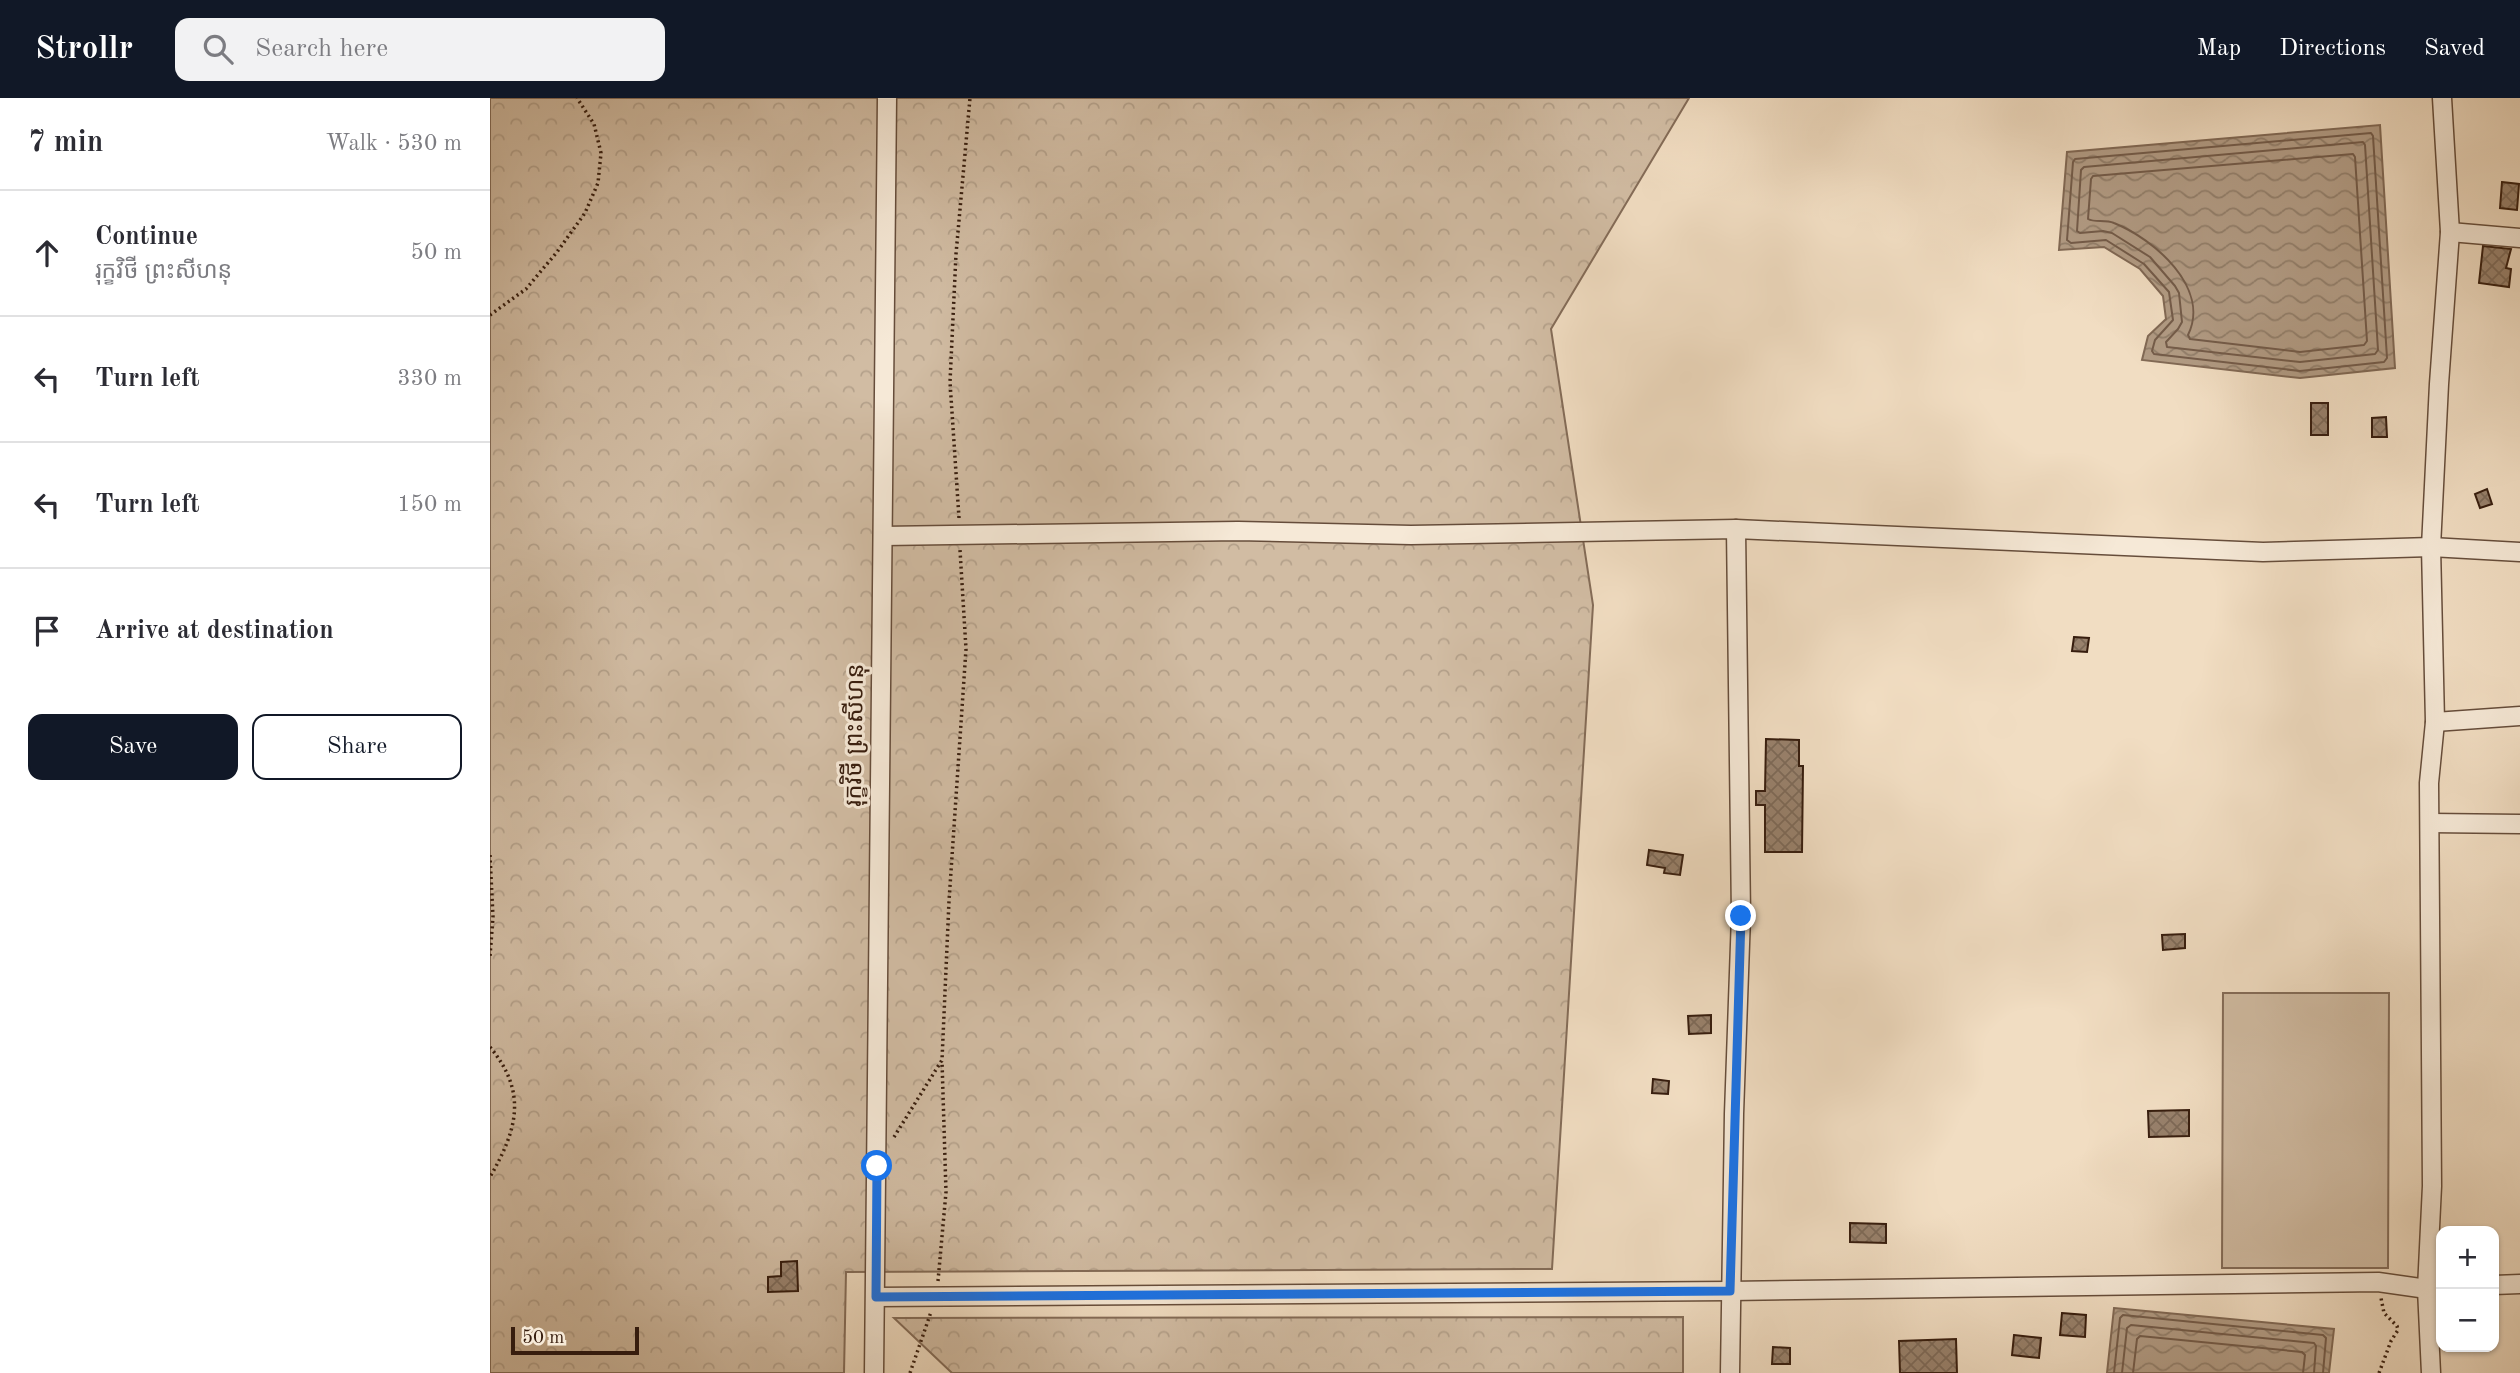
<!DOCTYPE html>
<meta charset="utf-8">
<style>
body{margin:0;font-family:"Old Standard TT","Noto Sans Khmer",serif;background:#f2f2f3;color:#2b2b33}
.controls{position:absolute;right:21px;bottom:21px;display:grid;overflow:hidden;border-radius:14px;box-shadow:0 2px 5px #0004}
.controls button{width:63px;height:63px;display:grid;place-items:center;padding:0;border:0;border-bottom:2px solid #e1e1e2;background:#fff;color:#2b2b33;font:35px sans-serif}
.scale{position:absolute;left:21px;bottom:18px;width:128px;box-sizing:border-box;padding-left:7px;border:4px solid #371d0e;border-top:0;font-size:19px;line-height:24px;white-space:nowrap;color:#371d0e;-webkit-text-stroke:5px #f6e9d7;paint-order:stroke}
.stop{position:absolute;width:21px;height:21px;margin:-16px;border:5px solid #1a73e8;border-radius:50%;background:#fff}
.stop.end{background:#1a73e8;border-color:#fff;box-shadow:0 2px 7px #0008}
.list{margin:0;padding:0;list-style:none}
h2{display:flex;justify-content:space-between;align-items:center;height:91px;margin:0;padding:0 28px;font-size:30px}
h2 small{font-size:23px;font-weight:400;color:#7c7c81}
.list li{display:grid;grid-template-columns:46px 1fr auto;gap:21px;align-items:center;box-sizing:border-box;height:126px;padding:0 28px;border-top:2px solid #e1e1e2}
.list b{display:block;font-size:26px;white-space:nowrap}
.list p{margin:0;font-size:23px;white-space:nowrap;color:#7c7c81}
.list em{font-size:23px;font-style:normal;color:#7c7c81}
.actions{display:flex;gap:14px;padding:21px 28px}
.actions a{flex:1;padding:16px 0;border:2px solid #111827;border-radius:14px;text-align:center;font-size:24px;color:#111827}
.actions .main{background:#111827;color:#fff}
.icon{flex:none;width:38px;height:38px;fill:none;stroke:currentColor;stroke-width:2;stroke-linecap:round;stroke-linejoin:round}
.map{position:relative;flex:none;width:2030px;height:1275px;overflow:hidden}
header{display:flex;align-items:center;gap:42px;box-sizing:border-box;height:98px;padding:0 35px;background:#111827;color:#fff}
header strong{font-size:33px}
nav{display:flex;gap:38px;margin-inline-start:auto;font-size:24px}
.search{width:490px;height:63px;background:#f2f2f3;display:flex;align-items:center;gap:18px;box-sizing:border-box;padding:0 24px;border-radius:14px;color:#7c7c81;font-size:26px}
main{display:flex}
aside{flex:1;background:#fff}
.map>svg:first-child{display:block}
.forest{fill:url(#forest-crowns);stroke:#846c58;stroke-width:2}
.pitch{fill:#d1bca3;stroke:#846c58;stroke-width:2}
.water{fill:url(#water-waves);stroke:#816955;stroke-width:2}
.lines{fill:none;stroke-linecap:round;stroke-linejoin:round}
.shore{stroke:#745c4a;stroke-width:2}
.building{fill:url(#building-cross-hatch);stroke:#371d0e;stroke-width:2}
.minor-casing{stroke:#664d3b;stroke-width:21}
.path{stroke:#371d0e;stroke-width:3.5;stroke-dasharray:2 3.5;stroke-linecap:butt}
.minor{stroke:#f6e9d7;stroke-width:18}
.route{stroke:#1a73e8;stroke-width:9}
.labels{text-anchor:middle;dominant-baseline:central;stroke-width:6;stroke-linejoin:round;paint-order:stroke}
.street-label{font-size:24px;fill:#371d0e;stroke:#f6e9d7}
</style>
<header>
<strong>Strollr</strong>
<div class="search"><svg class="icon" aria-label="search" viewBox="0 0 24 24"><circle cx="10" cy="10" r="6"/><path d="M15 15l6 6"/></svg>Search here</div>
<nav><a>Map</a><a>Directions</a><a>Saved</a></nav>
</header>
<main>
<aside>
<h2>7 min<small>Walk · 530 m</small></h2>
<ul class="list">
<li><svg class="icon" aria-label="ahead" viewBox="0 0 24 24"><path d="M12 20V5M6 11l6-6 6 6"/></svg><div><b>Continue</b><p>រុក្ខវិថី ព្រះសីហនុ</p></div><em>50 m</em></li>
<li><svg class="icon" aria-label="left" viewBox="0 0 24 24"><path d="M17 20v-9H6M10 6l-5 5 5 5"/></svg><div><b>Turn left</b></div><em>330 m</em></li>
<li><svg class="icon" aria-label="left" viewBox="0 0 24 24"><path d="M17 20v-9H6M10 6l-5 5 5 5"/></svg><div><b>Turn left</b></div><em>150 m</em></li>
<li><svg class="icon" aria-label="arrive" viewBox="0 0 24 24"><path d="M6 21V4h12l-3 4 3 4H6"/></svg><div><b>Arrive at destination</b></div></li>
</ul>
<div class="actions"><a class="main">Save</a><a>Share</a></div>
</aside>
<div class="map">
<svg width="2030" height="1275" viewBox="0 0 2030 1275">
<defs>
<pattern id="forest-crowns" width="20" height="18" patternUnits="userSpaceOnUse" patternTransform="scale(1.75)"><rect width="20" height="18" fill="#d1bca3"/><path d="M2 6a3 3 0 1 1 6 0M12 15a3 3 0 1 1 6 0" fill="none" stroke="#b4a18b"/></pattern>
<pattern id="water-waves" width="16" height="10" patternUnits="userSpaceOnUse" patternTransform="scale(1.75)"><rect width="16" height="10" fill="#b29c85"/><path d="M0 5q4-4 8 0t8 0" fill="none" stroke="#927f6b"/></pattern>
<pattern id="building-cross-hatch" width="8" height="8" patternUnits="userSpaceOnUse" patternTransform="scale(1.75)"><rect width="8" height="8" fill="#98816c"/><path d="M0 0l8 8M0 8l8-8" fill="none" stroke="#7d6957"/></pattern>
</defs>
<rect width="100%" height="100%" fill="#f1ddc2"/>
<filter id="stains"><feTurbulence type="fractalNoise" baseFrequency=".00286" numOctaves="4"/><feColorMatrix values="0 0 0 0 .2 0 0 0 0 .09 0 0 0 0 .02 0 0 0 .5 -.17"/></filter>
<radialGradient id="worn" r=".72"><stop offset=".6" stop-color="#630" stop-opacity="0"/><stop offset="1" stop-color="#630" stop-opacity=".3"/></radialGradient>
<!-- forest -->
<g class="forest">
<polygon points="0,0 1199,0 1061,231 1103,507 1062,1171 356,1174 354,1275 0,1275"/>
<polygon points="1193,1219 1193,1275 462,1275 404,1220"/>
</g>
<!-- pitch -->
<polygon class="pitch" points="1733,895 1899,895 1898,1170 1732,1170"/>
<!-- water -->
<g class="water">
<polygon points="1890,27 1905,270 1810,280 1652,262 1658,238 1676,221 1673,198 1650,171 1614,149 1569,152 1577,54"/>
<polygon points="1624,1210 1844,1231 1839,1275 1617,1275"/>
</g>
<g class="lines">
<!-- shore -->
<g class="shore">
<polygon points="1881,35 1883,38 1897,260 1894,264 1810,273 1664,256 1662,253 1665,242 1683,222 1679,194 1654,166 1616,142 1581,145 1577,142 1583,64 1585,61"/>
<polygon points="1873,44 1875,47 1888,252 1885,256 1810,264 1677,249 1676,244 1688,231 1692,224 1689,195 1685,188 1660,159 1622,135 1613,133 1590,135 1587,133 1591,72 1594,69"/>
<path d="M1863 56 1865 59 1877 243 1874 247 1810 254 1700 241 1698 237C1721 190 1664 141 1624 125 1615 121 1605 125 1598 121L1601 81 1603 78Z"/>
<polyline points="1624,1275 1630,1220 1633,1217 1833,1237 1836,1240 1833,1275"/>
<polyline points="1632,1275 1637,1230 1641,1227 1824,1245 1826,1248 1824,1275"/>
<polyline points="1643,1275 1647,1241 1650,1238 1812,1254 1815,1257 1813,1275"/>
</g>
</g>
<!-- building -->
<g class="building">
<polygon points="2012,84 2029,86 2027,112 2010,110"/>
<polygon points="1993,148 2021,151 2016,170 2021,171 2019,189 1989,185"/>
<rect x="1821" y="305" width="17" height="32"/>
<polygon points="1896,319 1897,339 1882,339 1882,320"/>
<polygon points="1997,391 2002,406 1990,410 1985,396"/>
<polygon points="1584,539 1599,540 1597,554 1582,553"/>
<polygon points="1276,641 1309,642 1309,668 1313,668 1312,754 1275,754 1275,707 1266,707 1266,693 1275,693"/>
<polygon points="1159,752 1193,757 1190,777 1174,775 1175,770 1157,767"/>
<polygon points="1695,836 1695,850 1673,852 1672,837"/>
<polygon points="1221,917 1221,935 1199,936 1198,918"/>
<polygon points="1163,981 1179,983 1178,996 1162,995"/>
<polygon points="1699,1012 1699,1038 1659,1039 1658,1013"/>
<polygon points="1360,1125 1396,1126 1396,1145 1360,1144"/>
<polygon points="307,1163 308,1193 278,1194 278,1179 291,1178 291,1164"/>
<polygon points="1572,1215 1596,1217 1595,1239 1570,1237"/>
<polygon points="1524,1237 1551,1240 1549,1260 1522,1257"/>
<polygon points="1466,1241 1467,1275 1410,1275 1409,1243"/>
<polygon points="1283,1249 1300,1250 1300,1266 1282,1266"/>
</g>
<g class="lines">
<!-- minor casing -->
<g class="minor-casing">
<g id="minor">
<polyline points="1960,134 2030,140"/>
<polyline points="393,438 748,433 921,437 1246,431 1773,454 1941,449 2030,454"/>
<polyline points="1945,624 2030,618"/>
<polyline points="1940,725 2030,726"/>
<polyline points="2004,1187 2030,1186"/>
<polyline points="386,1199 1240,1193 1888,1184 1937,1191 1951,1190"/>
<polyline points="384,1275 397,0"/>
<polyline points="1240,1275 1244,1016 1251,818 1246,431"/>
<polyline points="1941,1275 1937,1191 1942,1088 1939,685 1945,624 1941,449 1949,286 1960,134 1952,0"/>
</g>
</g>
<!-- path -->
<g class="path">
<polyline points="0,217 36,191 67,154 95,115 108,85 111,55 104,26 87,0"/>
<polyline points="469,420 460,284 466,156 480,0"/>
<polyline points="0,757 3,819 0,858"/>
<path d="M0 949C38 995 27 1032 0 1079"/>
<polyline points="404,1039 452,962 459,803 476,551 470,452"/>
<polyline points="448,1183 456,1094 452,963"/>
<polyline points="420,1275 441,1214"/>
<polyline points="1889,1275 1901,1243 1908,1232 1907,1228 1894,1215 1891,1200"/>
</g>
<!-- minor -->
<use href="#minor" class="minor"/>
</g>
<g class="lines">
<!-- route -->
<polyline class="route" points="387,1068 386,1199 1240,1193 1251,818"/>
</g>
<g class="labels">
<!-- street labels -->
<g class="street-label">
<text transform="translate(366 637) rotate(-89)">រុក្ខវិថី ព្រះសីហនុ</text>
</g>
</g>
<rect width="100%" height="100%" filter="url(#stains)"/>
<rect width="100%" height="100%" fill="url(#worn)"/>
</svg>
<div class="controls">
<button>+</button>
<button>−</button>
</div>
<div class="scale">50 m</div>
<div class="stop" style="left:387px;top:1068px"></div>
<div class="stop end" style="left:1251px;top:818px"></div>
</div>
</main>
